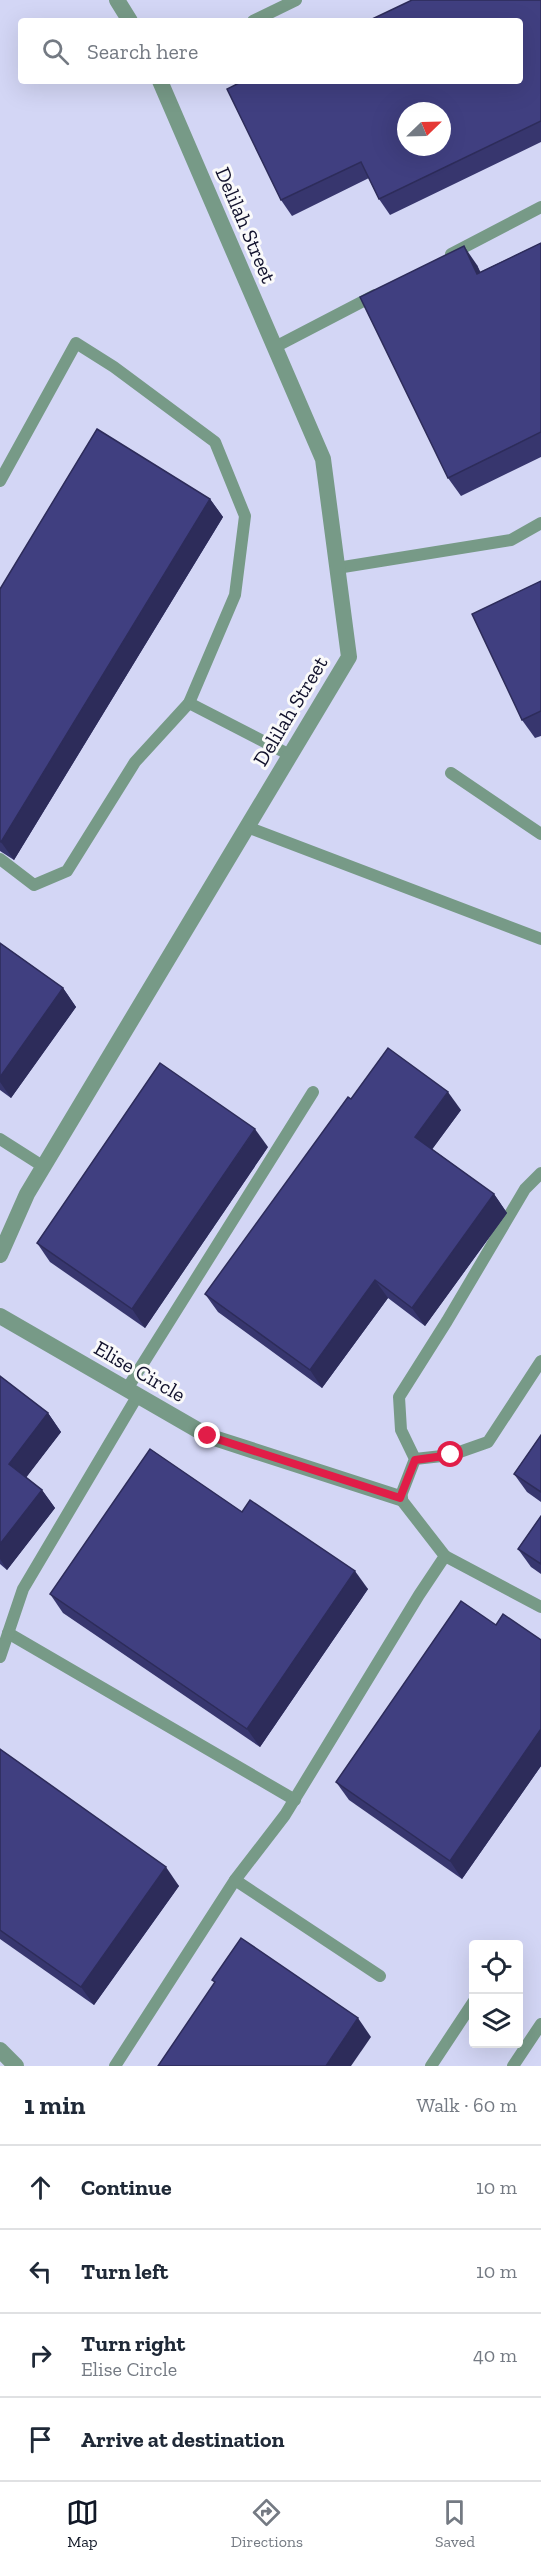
<!DOCTYPE html>
<meta charset="utf-8">
<style>
body{margin:0;font-family:"Zilla Slab",serif;background:#f6f6f7;color:#1f2937}
.controls{position:absolute;right:18px;bottom:18px;display:grid;overflow:hidden;border-radius:6px;box-shadow:0 6px 24px #0002}
.controls button{width:54px;height:54px;display:grid;place-items:center;padding:0;border:0;border-bottom:2px solid #e0e1e3;background:#fff;color:#1f2937;font:30px sans-serif}
.compass{position:absolute;left:397px;top:102px;width:54px;height:54px;border-radius:50%;background:#fff;box-shadow:0 6px 24px #0002;rotate:67deg}
.stop{position:absolute;width:18px;height:18px;margin:-14px;border:4px solid #e11d48;border-radius:50%;background:#fff}
.stop.end{background:#e11d48;border-color:#fff;box-shadow:0 2px 6px #0008}
.list{margin:0;padding:0;list-style:none}
h2{display:flex;justify-content:space-between;align-items:center;height:78px;margin:0;padding:0 24px;font-size:26px}
h2 small{font-size:20px;font-weight:400;color:#747a83}
.list li{display:grid;grid-template-columns:39px 1fr auto;gap:18px;align-items:center;box-sizing:border-box;height:84px;padding:0 24px;border-top:2px solid #e0e1e3}
.list b{display:block;font-size:22px;white-space:nowrap}
.list p{margin:0;font-size:20px;white-space:nowrap;color:#747a83}
.list em{font-size:20px;font-style:normal;color:#747a83}
.icon{flex:none;width:33px;height:33px;fill:none;stroke:currentColor;stroke-width:2;stroke-linecap:round;stroke-linejoin:round}
.map{position:relative;flex:none;width:541px;height:2066px;overflow:hidden}
.search{position:absolute;background:#fff;box-shadow:0 6px 24px #0002;left:18px;right:18px;top:18px;height:66px;display:flex;align-items:center;gap:15px;box-sizing:border-box;padding:0 21px;border-radius:6px;color:#747a83;font-size:22px}
.sheet{height:414px;background:#fff}
nav{display:flex;justify-content:space-around;align-items:center;box-sizing:border-box;height:84px;border-top:2px solid #e0e1e3;background:#fff;font-size:16px;color:#747a83}
nav a{display:grid;justify-items:center;gap:3px}
nav .on{color:#111827}
.map>svg:first-child{display:block}
.lines{fill:none;stroke-linecap:round;stroke-linejoin:round}
.service{stroke:#779a87;stroke-width:12}
.minor{stroke:#779a87;stroke-width:16}
.tertiary{stroke:#779a87;stroke-width:16}
.wall{fill:#37366e}
.shaded-wall{fill:#2d2c5a}
.building{fill:#403f80;stroke:#2d2c5a;stroke-width:1.5;fill-rule:evenodd}
.route{stroke:#e11d48;stroke-width:8}
.labels{text-anchor:middle;dominant-baseline:central;stroke-width:6;stroke-linejoin:round;paint-order:stroke}
.street-label{font-size:21px;fill:#11112c;stroke:#fafafa}
</style>
<div class="map">
<svg width="541" height="2066" viewBox="0 0 541 2066">
<rect width="100%" height="100%" fill="#d3d6f5"/>
<g class="lines">
<!-- service -->
<g class="service">
<polyline points="253,21 296,0"/>
<polyline points="451,254 541,207"/>
<polyline points="275,347 375,295"/>
<polyline points="0,481 76,343 114,367 215,442 245,516 235,595 189,703 135,762 67,871 34,885 0,859"/>
<polyline points="337,568 511,540 541,523"/>
<polyline points="189,703 290,755"/>
<polyline points="451,773 541,834"/>
<polyline points="247,827 541,939"/>
<polyline points="0,1139 44,1167"/>
<polyline points="127,1389 313,1092"/>
<polyline points="415,1459 451,1455 488,1442 541,1361"/>
<polyline points="445,1556 541,1607"/>
<polyline points="8,1633 295,1800"/>
<polyline points="0,1657 23,1589 138,1395"/>
<polyline points="235,1880 380,1976"/>
<polyline points="115,2066 235,1880 285,1815 419,1595 445,1556 400,1498 415,1459 401,1430 399,1397 447,1321 525,1189 541,1173"/>
<polyline points="431,2066 474,2001"/>
<polyline points="513,2066 541,2024"/>
</g>
<!-- minor -->
<g class="minor">
<polyline points="117,0 130,21"/>
<polyline points="0,1255 27,1194 349,657 323,459 160,81"/>
<polyline points="0,1316 208,1436 400,1498"/>
</g>
<!-- tertiary -->
<polyline class="tertiary" points="0,2050 16,2066"/>
</g>
<!-- wall -->
<g class="wall">
<polygon points="541,0 541,142 390,215 379,199 369,178 292,216 281,200"/>
<polygon points="541,243 541,457 461,496 448,478 477,265 480,272"/>
<polygon points="210,499 223,517 14,860 0,851 0,589"/>
<polygon points="541,581 541,736 535,738 522,720"/>
<polygon points="0,943 63,988 76,1007 11,1098 0,1090"/>
<polygon points="351,1099 461,1110 432,1149 494,1194 507,1213 425,1326 388,1298 322,1388 218,1312 205,1294"/>
<polygon points="268,1147 145,1328 50,1262 37,1243"/>
<polygon points="0,1376 48,1413 61,1432 26,1477 42,1490 55,1508 7,1570 0,1564"/>
<polygon points="541,1435 541,1502 527,1492 514,1474"/>
<polygon points="242,1512 368,1589 260,1747 63,1613 50,1594"/>
<polygon points="541,1516 541,1574 531,1567 518,1549"/>
<polygon points="496,1625 541,1640 541,1766 462,1879 349,1800 336,1782"/>
<polygon points="0,1749 179,1886 94,2005 0,1939"/>
</g>
<!-- shaded-wall -->
<g class="shaded-wall">
<polygon points="464,246 477,265 490,292 477,274"/>
<polygon points="210,499 223,517 14,860 1,842"/>
<polygon points="63,988 76,1007 11,1098 0,1082 0,1077"/>
<polygon points="448,1092 461,1110 428,1155 415,1137"/>
<polygon points="255,1129 268,1147 145,1328 132,1309"/>
<polygon points="494,1194 507,1213 425,1326 412,1308"/>
<polygon points="375,1280 388,1298 322,1388 310,1370"/>
<polygon points="48,1413 61,1432 22,1483 9,1464"/>
<polygon points="42,1490 55,1508 7,1570 0,1559 0,1544"/>
<polygon points="355,1571 368,1589 260,1747 247,1729"/>
<polygon points="541,1729 541,1766 462,1879 450,1861"/>
<polygon points="166,1867 179,1886 94,2005 81,1987"/>
<polygon points="358,2018 371,2037 351,2066 326,2066"/>
</g>
<!-- building -->
<g class="building">
<path d="M412 0H541V121L379 199 361 162 281 200 227 89 243 81H520V21H368ZM406 111H442V147H406Z"/>
<polygon points="541,243 541,432 448,478 360,297 464,246 477,274"/>
<polygon points="97,429 210,499 1,842 0,841 0,589"/>
<polygon points="541,581 541,711 522,720 472,614"/>
<polygon points="0,943 63,988 0,1077"/>
<polygon points="388,1048 448,1092 415,1137 494,1194 412,1308 375,1280 310,1370 205,1294 348,1097 351,1099"/>
<polygon points="160,1063 255,1129 132,1309 37,1243"/>
<polygon points="0,1376 48,1413 9,1464 42,1490 0,1544"/>
<polygon points="541,1435 541,1492 514,1474"/>
<polygon points="150,1449 242,1512 250,1500 355,1571 247,1729 50,1594"/>
<polygon points="541,1516 541,1564 518,1549"/>
<polygon points="461,1601 496,1625 503,1614 541,1640 541,1729 450,1861 336,1782"/>
<polygon points="0,1749 166,1867 81,1987 0,1930"/>
<polygon points="241,1938 358,2018 326,2066 158,2066 215,1982 212,1980"/>
</g>
<g class="lines">
<!-- route -->
<polyline class="route" points="208,1436 400,1498 415,1460 451,1455"/>
</g>
<g class="labels">
<!-- street labels -->
<g class="street-label">
<text transform="translate(246 225) rotate(67)">Delilah Street</text>
<text transform="translate(290 711) rotate(-59)">Delilah Street</text>
<text transform="translate(140 1371) rotate(30)">Elise Circle</text>
</g>
</g>
</svg>
<div class="controls">
<button><svg class="icon" aria-label="locate" viewBox="0 0 24 24"><circle cx="12" cy="12" r="6"/><path d="M12 2v4M12 18v4M2 12h4M18 12h4"/></svg></button>
<button><svg class="icon" aria-label="layers" viewBox="0 0 24 24"><path d="M12 4l9 5-9 5-9-5zM3 14l9 5 9-5"/></svg></button>
</div>
<svg class="compass" viewBox="-18 -18 36 36"><path d="M0-13l5 13h-10z" fill="#e53935"/><path d="M0 13l5-13h-10z" fill="#747a83"/></svg>
<div class="stop" style="left:451px;top:1455px"></div>
<div class="stop end" style="left:208px;top:1436px"></div>
<div class="search"><svg class="icon" aria-label="search" viewBox="0 0 24 24"><circle cx="10" cy="10" r="6"/><path d="M15 15l6 6"/></svg>Search here</div>
</div>
<section class="sheet">
<h2>1 min<small>Walk · 60 m</small></h2>
<ul class="list">
<li><svg class="icon" aria-label="ahead" viewBox="0 0 24 24"><path d="M12 20V5M6 11l6-6 6 6"/></svg><div><b>Continue</b></div><em>10 m</em></li>
<li><svg class="icon" aria-label="left" viewBox="0 0 24 24"><path d="M17 20v-9H6M10 6l-5 5 5 5"/></svg><div><b>Turn left</b></div><em>10 m</em></li>
<li><svg class="icon" aria-label="right" viewBox="0 0 24 24"><path d="M7 20v-9h11M14 6l5 5-5 5"/></svg><div><b>Turn right</b><p>Elise Circle</p></div><em>40 m</em></li>
<li><svg class="icon" aria-label="arrive" viewBox="0 0 24 24"><path d="M6 21V4h12l-3 4 3 4H6"/></svg><div><b>Arrive at destination</b></div></li>
</ul>
</section>
<nav>
<a class="on"><svg class="icon" aria-label="map" viewBox="0 0 24 24"><path d="M3 6l6-2 6 2 6-2v14l-6 2-6-2-6 2zM9 4v14M15 6v14"/></svg>Map</a>
<a><svg class="icon" aria-label="directions" viewBox="0 0 24 24"><path d="M12 3l9 9-9 9-9-9zM9 14v-3h6M13 9l2 2-2 2"/></svg>Directions</a>
<a><svg class="icon" aria-label="saved" viewBox="0 0 24 24"><path d="M7 4h10v16l-5-4-5 4z"/></svg>Saved</a>
</nav>
